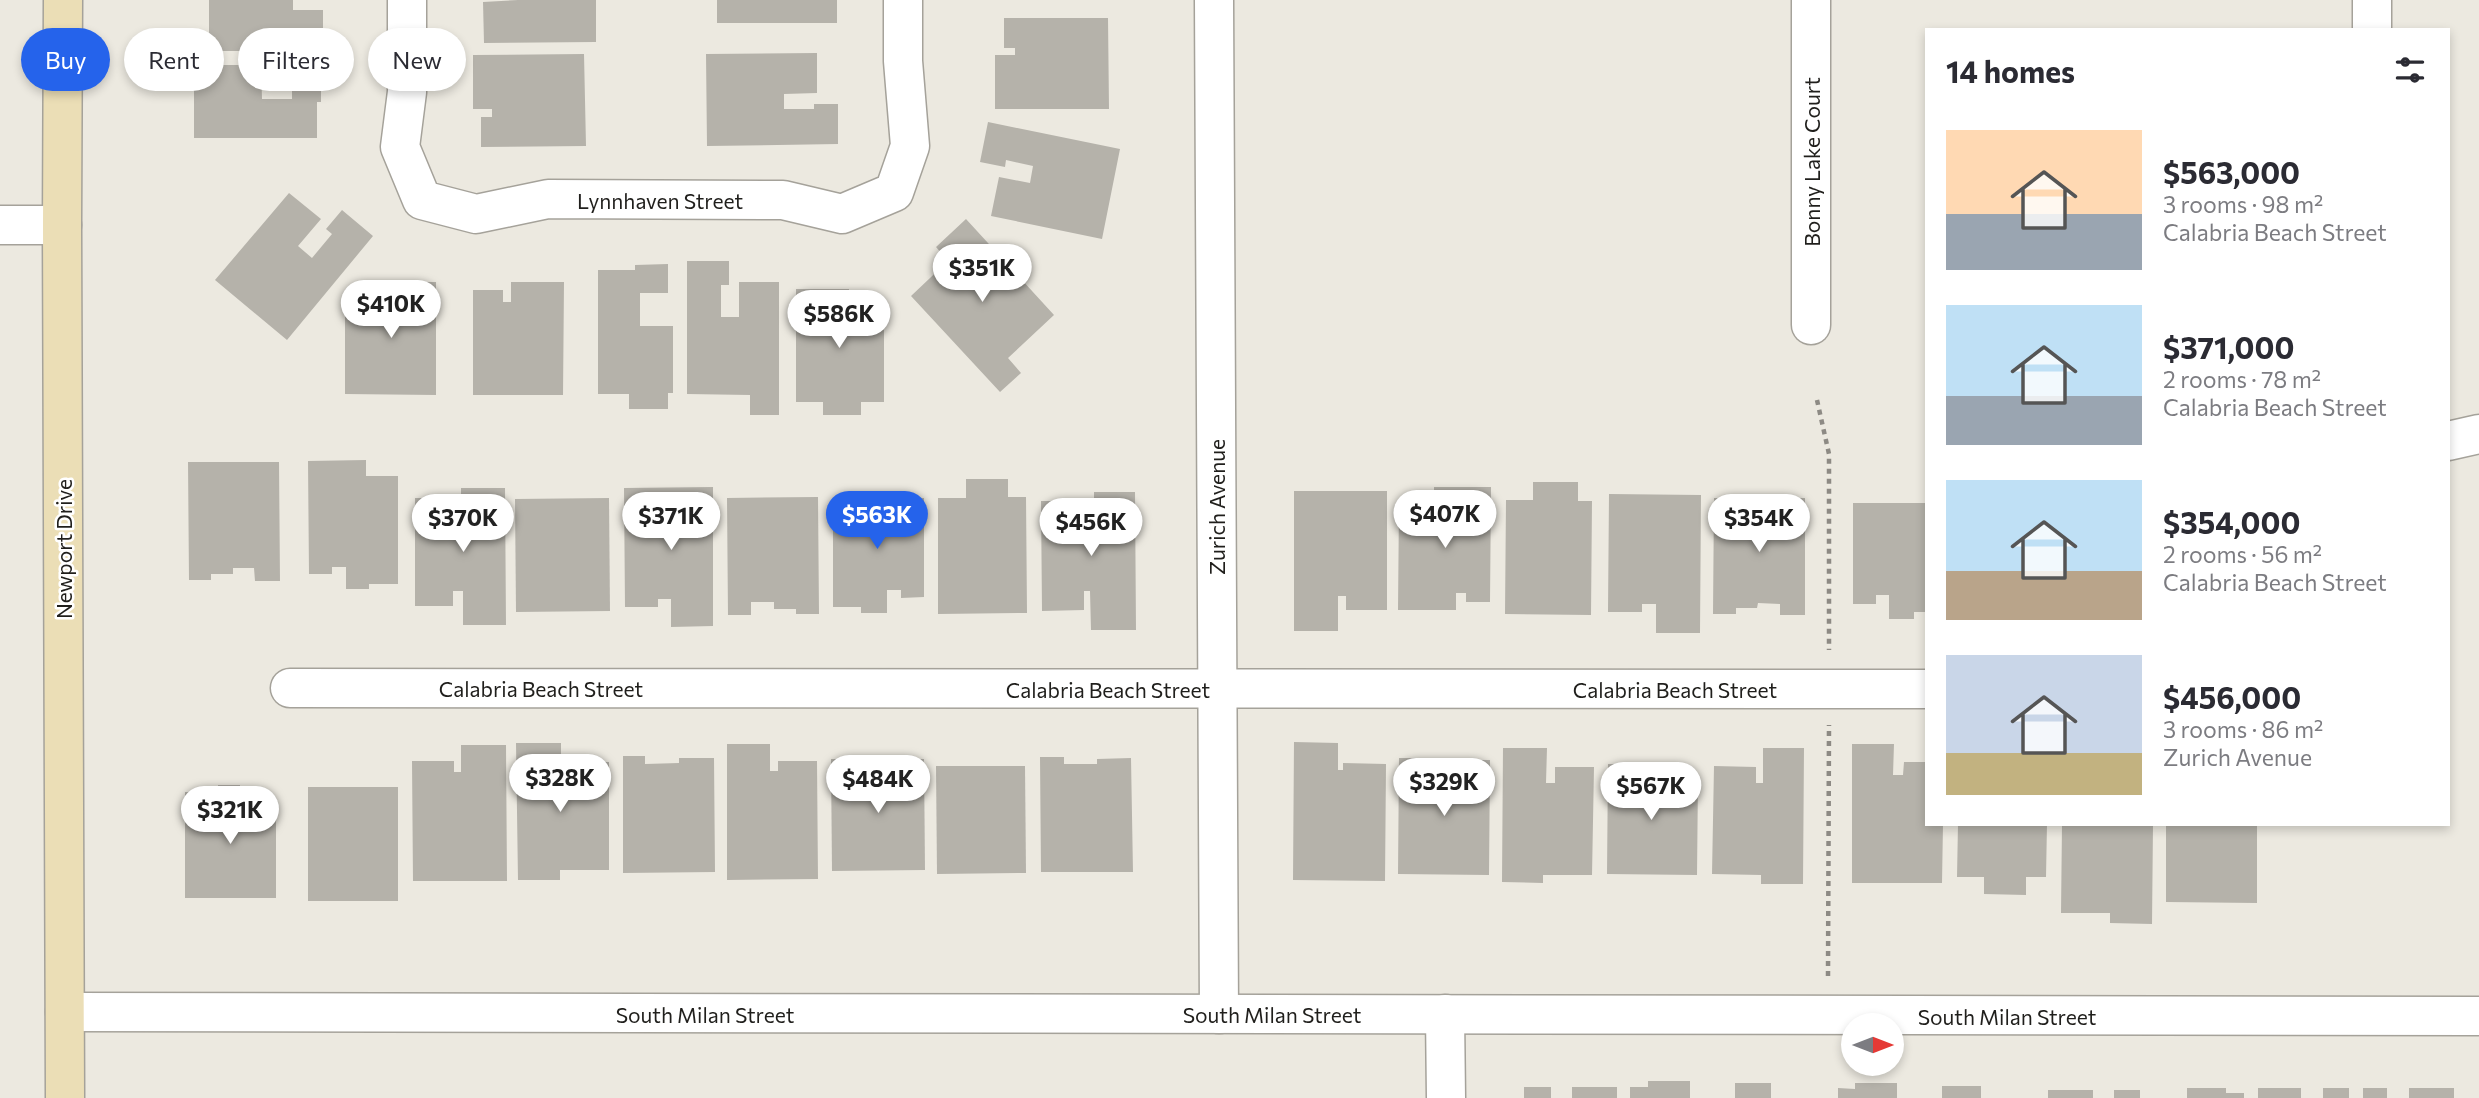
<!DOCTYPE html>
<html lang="en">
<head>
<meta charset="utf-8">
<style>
  :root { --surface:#fff; --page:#f2f2f3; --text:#2b2b33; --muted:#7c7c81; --accent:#2563eb }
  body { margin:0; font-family:Commissioner,sans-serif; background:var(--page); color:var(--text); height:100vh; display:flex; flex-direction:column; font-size:26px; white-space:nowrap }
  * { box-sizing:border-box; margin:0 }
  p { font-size:23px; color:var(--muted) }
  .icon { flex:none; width:38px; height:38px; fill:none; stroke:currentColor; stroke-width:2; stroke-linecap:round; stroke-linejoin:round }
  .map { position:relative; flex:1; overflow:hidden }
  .side { position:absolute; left:1925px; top:28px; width:525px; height:798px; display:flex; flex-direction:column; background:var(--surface); border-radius:0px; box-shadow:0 4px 10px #0003 }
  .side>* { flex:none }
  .banner { position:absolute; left:21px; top:28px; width:665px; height:63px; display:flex; gap:14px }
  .needle { width:46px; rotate:90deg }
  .controls { position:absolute; left:1841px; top:1013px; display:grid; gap:14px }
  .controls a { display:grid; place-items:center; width:63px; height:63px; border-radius:50%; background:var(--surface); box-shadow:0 4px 10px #0003; font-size:35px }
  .price { position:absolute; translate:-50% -60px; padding:0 16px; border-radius:24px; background:#fff; color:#222; font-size:23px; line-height:46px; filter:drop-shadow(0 2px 4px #0008) }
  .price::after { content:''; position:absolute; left:50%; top:42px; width:21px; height:16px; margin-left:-10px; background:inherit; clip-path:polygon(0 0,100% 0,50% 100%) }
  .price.active { background:var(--accent); color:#fff }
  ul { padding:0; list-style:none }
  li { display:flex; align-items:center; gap:21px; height:175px; padding:0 21px }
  li span { display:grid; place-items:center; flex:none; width:196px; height:140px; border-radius:0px; color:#555 }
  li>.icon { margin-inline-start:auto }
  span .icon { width:84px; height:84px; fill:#fffc; stroke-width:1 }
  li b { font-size:30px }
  h2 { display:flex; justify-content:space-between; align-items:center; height:84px; padding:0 21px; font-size:30px }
  .tag { padding:0 24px; border-radius:32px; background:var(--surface); box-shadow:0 4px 10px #0003; font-size:24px; line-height:63px }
  .tag.active { background:var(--accent); color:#fff }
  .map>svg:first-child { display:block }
  .building { fill:#b5b2aa }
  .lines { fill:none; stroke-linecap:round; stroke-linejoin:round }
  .street-casing { stroke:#a5a29a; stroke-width:41 }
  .secondary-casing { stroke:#a5a29a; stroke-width:41 }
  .path { stroke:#8d8a84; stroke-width:4.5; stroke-dasharray:5 5; stroke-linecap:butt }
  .street { stroke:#fff; stroke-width:38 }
  .secondary { stroke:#ebdeb6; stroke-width:38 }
  .labels { text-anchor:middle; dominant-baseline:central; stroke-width:5; stroke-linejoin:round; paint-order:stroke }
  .street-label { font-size:21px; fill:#201f1c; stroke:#fff }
</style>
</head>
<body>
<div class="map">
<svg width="2479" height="1098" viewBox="0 0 2479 1098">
  <rect width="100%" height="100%" fill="#ece9e0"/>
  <!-- building -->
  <g class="building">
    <polygon points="209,0 293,0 293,10 323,10 323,51 209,51"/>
    <polygon points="518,0 596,0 596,42 484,43 483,2"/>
    <rect x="717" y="0" width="120" height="23"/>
    <polygon points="1004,18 1108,18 1109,109 995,109 995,55 1015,55 1015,48 1004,48"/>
    <polygon points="817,53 817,93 784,94 784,109 814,109 814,104 838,104 838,144 707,146 706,54"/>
    <polygon points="584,54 586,146 481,147 481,117 492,117 492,109 473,109 473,55"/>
    <polygon points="194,65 261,65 262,99 292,99 292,70 321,70 321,102 317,102 317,138 194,138"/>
    <polygon points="988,122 1120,149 1102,239 991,216 999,177 1030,183 1033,166 1006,160 1005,167 980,162"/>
    <polygon points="289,193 321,219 298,246 312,258 332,234 326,229 342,210 373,236 287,340 215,280"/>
    <polygon points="966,219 1054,315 1008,358 1021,373 1000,392 911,296 948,261 936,247"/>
    <polygon points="687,261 729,261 729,285 721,285 721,317 739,317 739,282 779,282 779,415 750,415 750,395 687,394"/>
    <polygon points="668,264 668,293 640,293 640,326 673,326 673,393 668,393 668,409 629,409 629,394 598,394 598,270 635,270 635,265"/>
    <polygon points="384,282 436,282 436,395 345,394 345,289 375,289 375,302 384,302"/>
    <polygon points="511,282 564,282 563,395 473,395 473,290 503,290 503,302 511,302"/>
    <polygon points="796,289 849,289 849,307 856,307 856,297 884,297 884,402 861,402 861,415 823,415 823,402 796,402"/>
    <polygon points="366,460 366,476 398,476 398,584 369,584 369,589 346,589 346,567 332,567 332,574 309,574 308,461"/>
    <polygon points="188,462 279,462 280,581 255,581 254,568 233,568 233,574 211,574 211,580 189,580"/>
    <polygon points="966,479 1008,479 1008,497 1026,497 1027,613 938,614 938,498 966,498"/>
    <polygon points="1533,482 1578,482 1578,501 1592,501 1591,615 1505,614 1506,500 1533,500"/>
    <polygon points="713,487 713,626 671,627 671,599 658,599 658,607 625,607 624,488"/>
    <polygon points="1434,487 1491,487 1490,602 1466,602 1466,593 1456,593 1456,610 1398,610 1399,504 1434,504"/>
    <polygon points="461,488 505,488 506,625 463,625 463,591 453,591 453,606 415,606 415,498 461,498"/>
    <polygon points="1294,491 1387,491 1387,610 1346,610 1346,596 1338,596 1338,631 1294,631"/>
    <polygon points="1094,492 1135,492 1136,630 1091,630 1090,591 1084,591 1084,610 1042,611 1041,501 1094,501"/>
    <polygon points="1609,494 1701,495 1700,633 1656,633 1656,604 1642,604 1642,612 1608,612"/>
    <polygon points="818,497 819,614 796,614 796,609 774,609 774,602 751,602 751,615 728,615 727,498"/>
    <polygon points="609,498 610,611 516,612 515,499"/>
    <polygon points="924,498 924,597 901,598 901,590 887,590 887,613 861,613 861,607 833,607 833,499"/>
    <polygon points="1714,498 1805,498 1805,615 1780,615 1780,604 1758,603 1757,608 1736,608 1736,614 1713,614"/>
    <polygon points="1853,503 1927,503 1927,612 1914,612 1914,619 1889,619 1889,595 1876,595 1876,604 1853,604"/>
    <polygon points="1294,742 1338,743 1338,770 1343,770 1343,763 1386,764 1385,881 1293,880"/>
    <polygon points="516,743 561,743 561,781 570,781 570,762 609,762 609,870 560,870 560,880 518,880"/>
    <polygon points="727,744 770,744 770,771 778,771 778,761 817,761 818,879 727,880"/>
    <polygon points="1852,744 1894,744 1893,775 1903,775 1904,762 1927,762 1927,824 1943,824 1942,883 1852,883"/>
    <polygon points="461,745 506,745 507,881 413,881 412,761 454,761 454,772 461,772"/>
    <polygon points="1503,748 1547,748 1546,783 1555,783 1555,767 1594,767 1592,875 1543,875 1543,883 1502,882"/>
    <polygon points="1763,748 1804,748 1803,884 1761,884 1761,875 1712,874 1714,766 1756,767 1756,783 1763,783"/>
    <polygon points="623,756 645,756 645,764 679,763 679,758 714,758 715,872 623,873"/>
    <polygon points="1040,757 1064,757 1064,764 1097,764 1097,759 1131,758 1133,872 1041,872"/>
    <polygon points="1399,758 1422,758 1422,764 1450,764 1450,771 1456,771 1457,760 1490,760 1489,875 1398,874"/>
    <polygon points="831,759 924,759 925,870 832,871"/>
    <polygon points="1608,764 1660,765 1660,778 1698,778 1697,875 1607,874"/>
    <polygon points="936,766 1025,766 1026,873 937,874"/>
    <polygon points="218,785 240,785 240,808 248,808 248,800 276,800 276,898 185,898 185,792 218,792"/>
    <rect x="308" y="787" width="90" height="114"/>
    <polygon points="1958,824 2047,824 2046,877 2026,877 2026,895 1984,894 1984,877 1957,877"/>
    <polygon points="2062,824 2153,824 2152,924 2110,923 2110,913 2061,913"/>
    <polygon points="2166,824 2257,824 2257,903 2166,902"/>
    <polygon points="1648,1081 1690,1081 1690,1098 1630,1098 1630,1087 1648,1087"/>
    <rect x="1735" y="1083" width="36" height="15"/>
    <polygon points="1855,1083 1897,1083 1897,1098 1838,1098 1838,1088 1855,1089"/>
    <rect x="1942" y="1086" width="39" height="12"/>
    <rect x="1524" y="1087" width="27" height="11"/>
    <rect x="1572" y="1087" width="45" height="11"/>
    <polygon points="2187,1088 2226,1088 2226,1093 2244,1093 2244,1098 2187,1098"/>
    <rect x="2258" y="1088" width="43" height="10"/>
    <rect x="2323" y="1088" width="26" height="10"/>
    <rect x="2363" y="1088" width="24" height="10"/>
    <rect x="2409" y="1088" width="45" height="10"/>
    <rect x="2048" y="1090" width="45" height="8"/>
    <rect x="2114" y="1090" width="26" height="8"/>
  </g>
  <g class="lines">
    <!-- street casing -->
    <g class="street-casing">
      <g id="street">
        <polyline points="407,0 407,92 400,147 422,200 476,214 548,199 783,200 842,214 894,192 910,146 903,61 903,0"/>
        <polyline points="1214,0 1219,1014"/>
        <polyline points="1811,0 1811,325"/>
        <polyline points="2372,0 2372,30"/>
        <polyline points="0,225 62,225"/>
        <polyline points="2448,441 2479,434"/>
        <polyline points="290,688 1927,689"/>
        <polyline points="65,1012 2479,1016"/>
        <polyline points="1445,1014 1446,1098"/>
      </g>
    </g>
    <!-- secondary casing -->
    <g class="secondary-casing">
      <polyline id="secondary" points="63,0 62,225 65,1098"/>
    </g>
    <!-- path -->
    <g class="path">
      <polyline points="1817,400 1829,454 1829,650"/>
      <polyline points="1828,976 1829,725"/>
    </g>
    <!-- street -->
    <use href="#street" class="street"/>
    <!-- secondary -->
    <use href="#secondary" class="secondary"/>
  </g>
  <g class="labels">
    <!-- street labels -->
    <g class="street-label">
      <text transform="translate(1811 162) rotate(-90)">Bonny Lake Court</text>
      <text x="660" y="200">Lynnhaven Street</text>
      <text transform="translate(1216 507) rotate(-90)">Zurich Avenue</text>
      <text transform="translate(63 549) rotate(-90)">Newport Drive</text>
      <text x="541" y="688">Calabria Beach Street</text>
      <text x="1108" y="689">Calabria Beach Street</text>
      <text x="1675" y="689">Calabria Beach Street</text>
      <text x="705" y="1014">South Milan Street</text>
      <text x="1272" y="1014">South Milan Street</text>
      <text x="2007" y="1016">South Milan Street</text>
    </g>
  </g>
</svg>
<div class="controls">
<a><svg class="needle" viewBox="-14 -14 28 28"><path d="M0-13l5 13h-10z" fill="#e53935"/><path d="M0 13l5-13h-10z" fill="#7c7c81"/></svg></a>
</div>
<b class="price" style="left:982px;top:304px">$351K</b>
<b class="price" style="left:391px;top:340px">$410K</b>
<b class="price" style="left:839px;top:350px">$586K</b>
<b class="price" style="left:1445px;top:550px">$407K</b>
<b class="price active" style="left:877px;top:551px">$563K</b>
<b class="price" style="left:671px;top:552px">$371K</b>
<b class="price" style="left:463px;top:554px">$370K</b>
<b class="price" style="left:1759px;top:554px">$354K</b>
<b class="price" style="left:1091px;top:558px">$456K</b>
<b class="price" style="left:560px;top:814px">$328K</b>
<b class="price" style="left:878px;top:815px">$484K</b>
<b class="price" style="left:1444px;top:818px">$329K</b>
<b class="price" style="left:1651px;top:822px">$567K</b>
<b class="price" style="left:230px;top:846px">$321K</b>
<div class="banner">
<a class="tag active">Buy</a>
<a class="tag">Rent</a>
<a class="tag">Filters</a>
<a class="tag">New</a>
</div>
<section class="side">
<h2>14 homes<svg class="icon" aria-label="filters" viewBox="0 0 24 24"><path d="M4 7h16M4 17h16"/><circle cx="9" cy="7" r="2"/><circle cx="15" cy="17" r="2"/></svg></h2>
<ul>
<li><span style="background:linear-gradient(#ffd9b3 60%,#9aa5b1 0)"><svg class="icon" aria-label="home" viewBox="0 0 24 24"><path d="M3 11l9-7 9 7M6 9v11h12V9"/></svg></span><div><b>$563,000</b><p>3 rooms · 98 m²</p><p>Calabria Beach Street</p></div></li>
<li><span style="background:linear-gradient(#bfe0f5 65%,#9aa5b1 0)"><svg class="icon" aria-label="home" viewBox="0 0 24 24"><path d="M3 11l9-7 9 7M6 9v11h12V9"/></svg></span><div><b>$371,000</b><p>2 rooms · 78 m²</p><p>Calabria Beach Street</p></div></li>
<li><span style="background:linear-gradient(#bfe0f5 65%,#b9a48a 0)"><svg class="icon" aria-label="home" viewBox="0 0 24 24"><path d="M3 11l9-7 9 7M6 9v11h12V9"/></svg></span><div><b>$354,000</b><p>2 rooms · 56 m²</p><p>Calabria Beach Street</p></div></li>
<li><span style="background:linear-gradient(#c9d6e8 70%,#c2b280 0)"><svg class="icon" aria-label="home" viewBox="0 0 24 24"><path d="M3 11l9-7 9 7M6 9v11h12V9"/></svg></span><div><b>$456,000</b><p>3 rooms · 86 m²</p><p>Zurich Avenue</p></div></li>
</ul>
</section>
</div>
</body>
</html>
